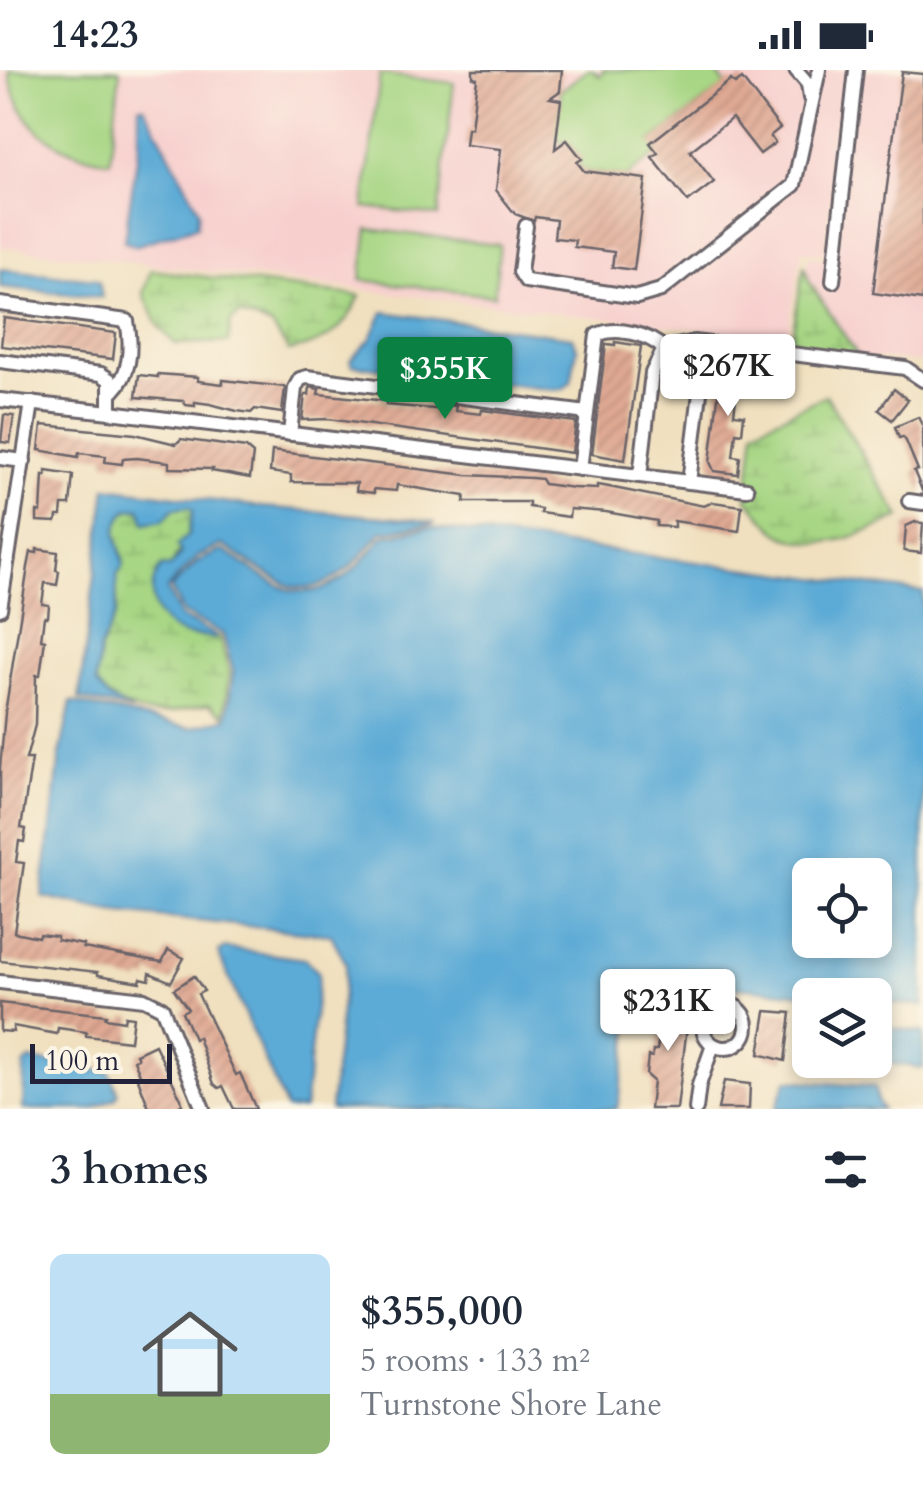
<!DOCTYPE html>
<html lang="en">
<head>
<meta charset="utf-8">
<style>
  :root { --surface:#fff; --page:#f2f2f3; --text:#1f2937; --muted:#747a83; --line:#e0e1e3; --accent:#0b8043 }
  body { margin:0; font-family:Cardo,serif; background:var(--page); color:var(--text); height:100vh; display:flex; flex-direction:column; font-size:38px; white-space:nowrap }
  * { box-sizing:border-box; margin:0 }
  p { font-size:32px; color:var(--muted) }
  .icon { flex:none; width:55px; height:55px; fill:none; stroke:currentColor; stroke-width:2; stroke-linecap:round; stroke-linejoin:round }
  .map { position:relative; height:1039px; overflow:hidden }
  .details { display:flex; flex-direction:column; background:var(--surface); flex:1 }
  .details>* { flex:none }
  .fabs { position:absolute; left:792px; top:788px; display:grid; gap:20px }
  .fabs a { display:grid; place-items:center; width:100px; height:100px; border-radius:15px; background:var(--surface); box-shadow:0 5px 15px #0003; font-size:50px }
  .scale { position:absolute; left:30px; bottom:25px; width:142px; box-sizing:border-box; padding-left:10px; border:5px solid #22223b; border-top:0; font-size:28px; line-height:35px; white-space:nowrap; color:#22223b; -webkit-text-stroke:8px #fcf5e5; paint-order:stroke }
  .price { position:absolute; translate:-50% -85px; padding:0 22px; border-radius:10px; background:#fff; color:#222; font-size:32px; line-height:65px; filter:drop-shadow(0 2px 5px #0008) }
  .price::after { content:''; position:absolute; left:50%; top:60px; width:30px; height:22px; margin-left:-15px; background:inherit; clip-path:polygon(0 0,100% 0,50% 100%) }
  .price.active { background:var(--accent); color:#fff }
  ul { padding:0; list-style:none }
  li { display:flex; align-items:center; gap:30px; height:250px; padding:0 50px }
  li+li { border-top:2px solid var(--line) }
  li span { display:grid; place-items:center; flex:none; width:280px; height:200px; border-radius:15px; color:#555 }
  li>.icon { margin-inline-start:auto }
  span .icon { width:120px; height:120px; fill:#fffc; stroke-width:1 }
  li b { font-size:42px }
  h2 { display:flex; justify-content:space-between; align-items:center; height:120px; padding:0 50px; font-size:42px }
  .status { display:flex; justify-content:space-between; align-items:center; height:70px; padding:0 50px; background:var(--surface); direction:ltr }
  .status svg { height:28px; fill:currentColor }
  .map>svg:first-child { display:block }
  .built { fill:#f7d0ce }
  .wetland { fill:url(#wetland-marsh); stroke:#647c60; stroke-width:2.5 }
  .green { fill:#a7d684; stroke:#647c60; stroke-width:2.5 }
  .water { fill:#5caad6; stroke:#3f6688; stroke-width:2.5; fill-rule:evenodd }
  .building { fill:url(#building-hatch) }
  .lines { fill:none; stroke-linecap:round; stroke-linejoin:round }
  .minor-casing { stroke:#6a6469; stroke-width:18 }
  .minor { stroke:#fff; stroke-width:12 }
</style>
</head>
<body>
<div class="status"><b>14:23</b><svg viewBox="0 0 49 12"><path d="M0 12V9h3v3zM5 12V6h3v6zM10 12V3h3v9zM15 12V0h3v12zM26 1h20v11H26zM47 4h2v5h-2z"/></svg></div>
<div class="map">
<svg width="923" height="1039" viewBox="0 0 923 1039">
  <defs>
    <pattern id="wetland-marsh" width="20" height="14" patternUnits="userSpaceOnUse" patternTransform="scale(2.5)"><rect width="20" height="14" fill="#a7d684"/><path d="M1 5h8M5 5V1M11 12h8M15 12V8" fill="none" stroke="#8fb773"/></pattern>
    <pattern id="building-hatch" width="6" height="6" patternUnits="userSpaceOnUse" patternTransform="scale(2.5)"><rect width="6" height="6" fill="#dfa993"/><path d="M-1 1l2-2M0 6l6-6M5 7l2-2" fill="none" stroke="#bf9180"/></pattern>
  </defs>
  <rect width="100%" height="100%" fill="#fcf5e5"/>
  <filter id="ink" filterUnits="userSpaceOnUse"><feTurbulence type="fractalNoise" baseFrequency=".01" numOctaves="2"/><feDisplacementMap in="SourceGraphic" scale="20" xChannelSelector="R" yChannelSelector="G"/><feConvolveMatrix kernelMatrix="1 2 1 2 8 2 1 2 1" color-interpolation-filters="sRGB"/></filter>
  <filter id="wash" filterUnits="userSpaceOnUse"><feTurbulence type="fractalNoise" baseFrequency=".0048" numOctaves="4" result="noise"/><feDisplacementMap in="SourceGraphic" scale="40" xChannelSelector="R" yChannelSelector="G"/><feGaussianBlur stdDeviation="2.25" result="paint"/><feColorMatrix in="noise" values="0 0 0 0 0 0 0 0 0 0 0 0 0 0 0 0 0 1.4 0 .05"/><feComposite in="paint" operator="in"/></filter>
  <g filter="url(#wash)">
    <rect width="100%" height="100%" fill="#f0e0bf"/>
    <!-- built -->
    <g class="built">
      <polygon points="0,0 848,0 825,184 802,181 787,270 0,177"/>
      <polygon points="853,0 923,0 923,293 858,286 809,213 806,200 808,186 826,189 829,185"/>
    </g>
    <!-- wetland -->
    <g class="wetland">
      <polygon points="804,195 810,213 858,286 791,273"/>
      <path d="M151,200L360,226C344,261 326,273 289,281L272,256L240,244L231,251L228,272L175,274L158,255L143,223Z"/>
      <path d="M826,325L900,447C865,463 827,482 787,467C773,462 758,440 747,429L755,359Z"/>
      <path d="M135,437L163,450L174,439L190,437L193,440L188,465L171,496L158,544L169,556L183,564L220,567L229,602L224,645L209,634C173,641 157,652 121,634C110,628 103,624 96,613L100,579L116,544L117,505L123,487C112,469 114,445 135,437Z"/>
    </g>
    <!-- green -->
    <g class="green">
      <path d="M9,0H120L110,91C56,83 17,57 9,0Z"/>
      <polygon points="587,0 594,0 599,6 603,3 602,0 714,0 726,15 651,72 658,83 626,107 584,101 577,92 581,89 567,71 562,74 554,64 561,30 560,21"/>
      <polygon points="380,4 454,13 438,146 364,137"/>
      <polygon points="368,159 500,175 494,226 361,210"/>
    </g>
    <!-- water -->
    <g class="water">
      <polygon points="139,36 144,36 199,140 197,156 135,176 124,171 139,75"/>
      <polygon points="0,199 95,209 99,211 102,227 0,217"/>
      <polygon points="383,242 572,267 577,278 571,312 563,319 554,320 352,295 350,290 370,270"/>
      <path d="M106,417L262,437L420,450L436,453L381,462C360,489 330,526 291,516C275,511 239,485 222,475L197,487L167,519L181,547L217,566L214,569C203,564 193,568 182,564C154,553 143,520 161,497L171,496L181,483L177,475L188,465L193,440L189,437L174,439L163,450L145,453L140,438L127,440C107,464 121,472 124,496L117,505L116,544L100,579L96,613L110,629L133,641L79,629Z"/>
      <path d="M430,457L923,522V936L875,932V925H812L661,909L645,913L634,932L617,1039H330L346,894L331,865L111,842L42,827L60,685L71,632L190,658L227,648L233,601L223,564L183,543L171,518L198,491L222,480C240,490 273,516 291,520C332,529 361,495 383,466ZM810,805H875V870H810Z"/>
      <polygon points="225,878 305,889 319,903 304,1039 286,1039 221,890 219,882"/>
      <polygon points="875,956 923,962 923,998 861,990 875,990"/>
      <polygon points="30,990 109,1002 118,1023 116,1028 92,1039 23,1039 24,995"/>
      <polygon points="787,1010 875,1017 877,1030 882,1039 775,1039"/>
    </g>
    <g id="blocks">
      <!-- building -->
      <g class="building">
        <polygon points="473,0 562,0 560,21 550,28 561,30 555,79 567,70 582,89 577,92 584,101 646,109 634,200 612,197 614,182 574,177 575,170 554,168 556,150 535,147 534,151 515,144 496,120 501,79 465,75 467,58 471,58 477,8 473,7"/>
        <polygon points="902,2 923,4 923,230 873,223"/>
        <polygon points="742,9 780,58 770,66 775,73 760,84 732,48 690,81 714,112 688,132 652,87 658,83 650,73 731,10 735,14"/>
        <polygon points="4,248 116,263 113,289 1,276"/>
        <polygon points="615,272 641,276 625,390 592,384 606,274 615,275"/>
        <polygon points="727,294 752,297 749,315 738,313 734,344 744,345 742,363 736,362 733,386 740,387 738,404 714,401 710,392 721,302"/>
        <polygon points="158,304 198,307 198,311 223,314 223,310 285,317 282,343 255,339 251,343 237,341 210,334 195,332 195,336 186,335 183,331 136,327 139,305 158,307"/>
        <polygon points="310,317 319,319 318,324 386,331 386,335 446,340 446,335 456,336 455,341 481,344 482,340 576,352 572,383 328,349 302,350 305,325 309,325"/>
        <polygon points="894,319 908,330 892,350 879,340"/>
        <polygon points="4,345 14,346 10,373 1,372"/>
        <polygon points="918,347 923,357 923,423 914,401 918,400 906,371 903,367 899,368 895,357"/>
        <polygon points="42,355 135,364 176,374 181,369 246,378 253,384 250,408 212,401 213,399 169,398 169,392 137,388 123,389 122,394 105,392 106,386 79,383 78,387 39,380"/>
        <polygon points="272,381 467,405 532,408 541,409 544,414 574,418 597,419 597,415 604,416 704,436 713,432 742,436 739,461 674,451 674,457 656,456 657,451 606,442 570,439 569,447 540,443 541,439 529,437 529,432 464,432 465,426 397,415 396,421 374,419 374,423 356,421 357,413 291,412 291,405 270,402"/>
        <polygon points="46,401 73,405 70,435 62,435 61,446 57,446 56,452 37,451 37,442 41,442 43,405 46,406"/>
        <polygon points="915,452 923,453 921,483 904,481 906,456"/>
        <polygon points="37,479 58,482 56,500 59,501 57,515 45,513 42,534 49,535 48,547 44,547 41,569 45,570 40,605 36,605 35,655 26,689 32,689 21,758 26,759 24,772 19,771 16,792 24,793 14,862 38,867 39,864 57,866 57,870 84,875 83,878 162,892 168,880 184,888 171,912 150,903 149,910 141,908 140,912 98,905 98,902 0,891 0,698 5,643 28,497 31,482 37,483"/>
        <polygon points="194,906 204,921 198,924 211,952 236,1005 240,1003 256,1039 234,1039 223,1016 219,1018 214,1014 198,967 194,969 182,942 188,939 174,919"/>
        <polygon points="658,929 690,932 677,1039 650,1039 653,1011 646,1005 648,986 652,987 653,980 657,980 660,959 655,959"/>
        <polygon points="0,933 106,945 105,948 124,951 125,946 133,947 130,971 86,966 86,962 58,958 57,964 13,956 13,962 0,961"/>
        <polygon points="766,941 791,943 785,991 759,984"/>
        <polygon points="155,975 181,1029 182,1035 173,1039 149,1038 138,1009 141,1007 134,990 138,988 136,984"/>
        <polygon points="724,1011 750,1014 749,1039 718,1039"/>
      </g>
    </g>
  </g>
  <g filter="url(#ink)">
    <use href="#blocks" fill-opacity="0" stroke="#6a6469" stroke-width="2.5"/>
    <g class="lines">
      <!-- minor casing -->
      <g class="minor-casing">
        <g id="minor">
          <polyline points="796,0 808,14 810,28"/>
          <polyline points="526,156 520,202 526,211 637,227 661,220 794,115 819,0"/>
          <polyline points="833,211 856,0"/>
          <path d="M0,234L127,251C132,276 132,302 113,321"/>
          <polyline points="0,291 101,304 110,310 110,342 0,330"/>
          <polyline points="110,342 747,419"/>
          <polyline points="290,364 295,318 300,309 307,307 587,343"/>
          <polyline points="0,388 24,391"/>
          <path d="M580,399L597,265C617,256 649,264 664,279"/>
          <polyline points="640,406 652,303 664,279 694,272 905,298 923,310"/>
          <polyline points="689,412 706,274"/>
          <polyline points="909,431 923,433"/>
          <polyline points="0,539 32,333"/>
          <polyline points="0,912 144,929 162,938 203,1039"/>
          <circle cx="725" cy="956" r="22"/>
          <polyline points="696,1039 699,1015 713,975"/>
        </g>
      </g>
      <!-- minor -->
      <use href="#minor" class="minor"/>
    </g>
  </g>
</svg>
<div class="fabs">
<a><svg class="icon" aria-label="locate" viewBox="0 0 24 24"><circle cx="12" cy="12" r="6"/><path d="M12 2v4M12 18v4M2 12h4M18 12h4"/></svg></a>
<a><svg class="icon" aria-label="layers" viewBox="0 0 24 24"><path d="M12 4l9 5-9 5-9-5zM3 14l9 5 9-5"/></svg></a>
</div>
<div class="scale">100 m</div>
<b class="price" style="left:728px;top:349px">$267K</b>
<b class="price active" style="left:445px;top:352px">$355K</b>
<b class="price" style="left:668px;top:984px">$231K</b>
</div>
<section class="details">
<h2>3 homes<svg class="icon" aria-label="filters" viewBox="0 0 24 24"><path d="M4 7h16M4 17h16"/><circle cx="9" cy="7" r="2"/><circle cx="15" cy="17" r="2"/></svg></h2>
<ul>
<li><span style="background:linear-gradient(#bfe0f5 70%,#8fb573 0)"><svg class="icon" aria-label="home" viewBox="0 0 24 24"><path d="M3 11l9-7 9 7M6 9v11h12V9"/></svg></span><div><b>$355,000</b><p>5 rooms · 133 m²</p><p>Turnstone Shore Lane</p></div></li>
</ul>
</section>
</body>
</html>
